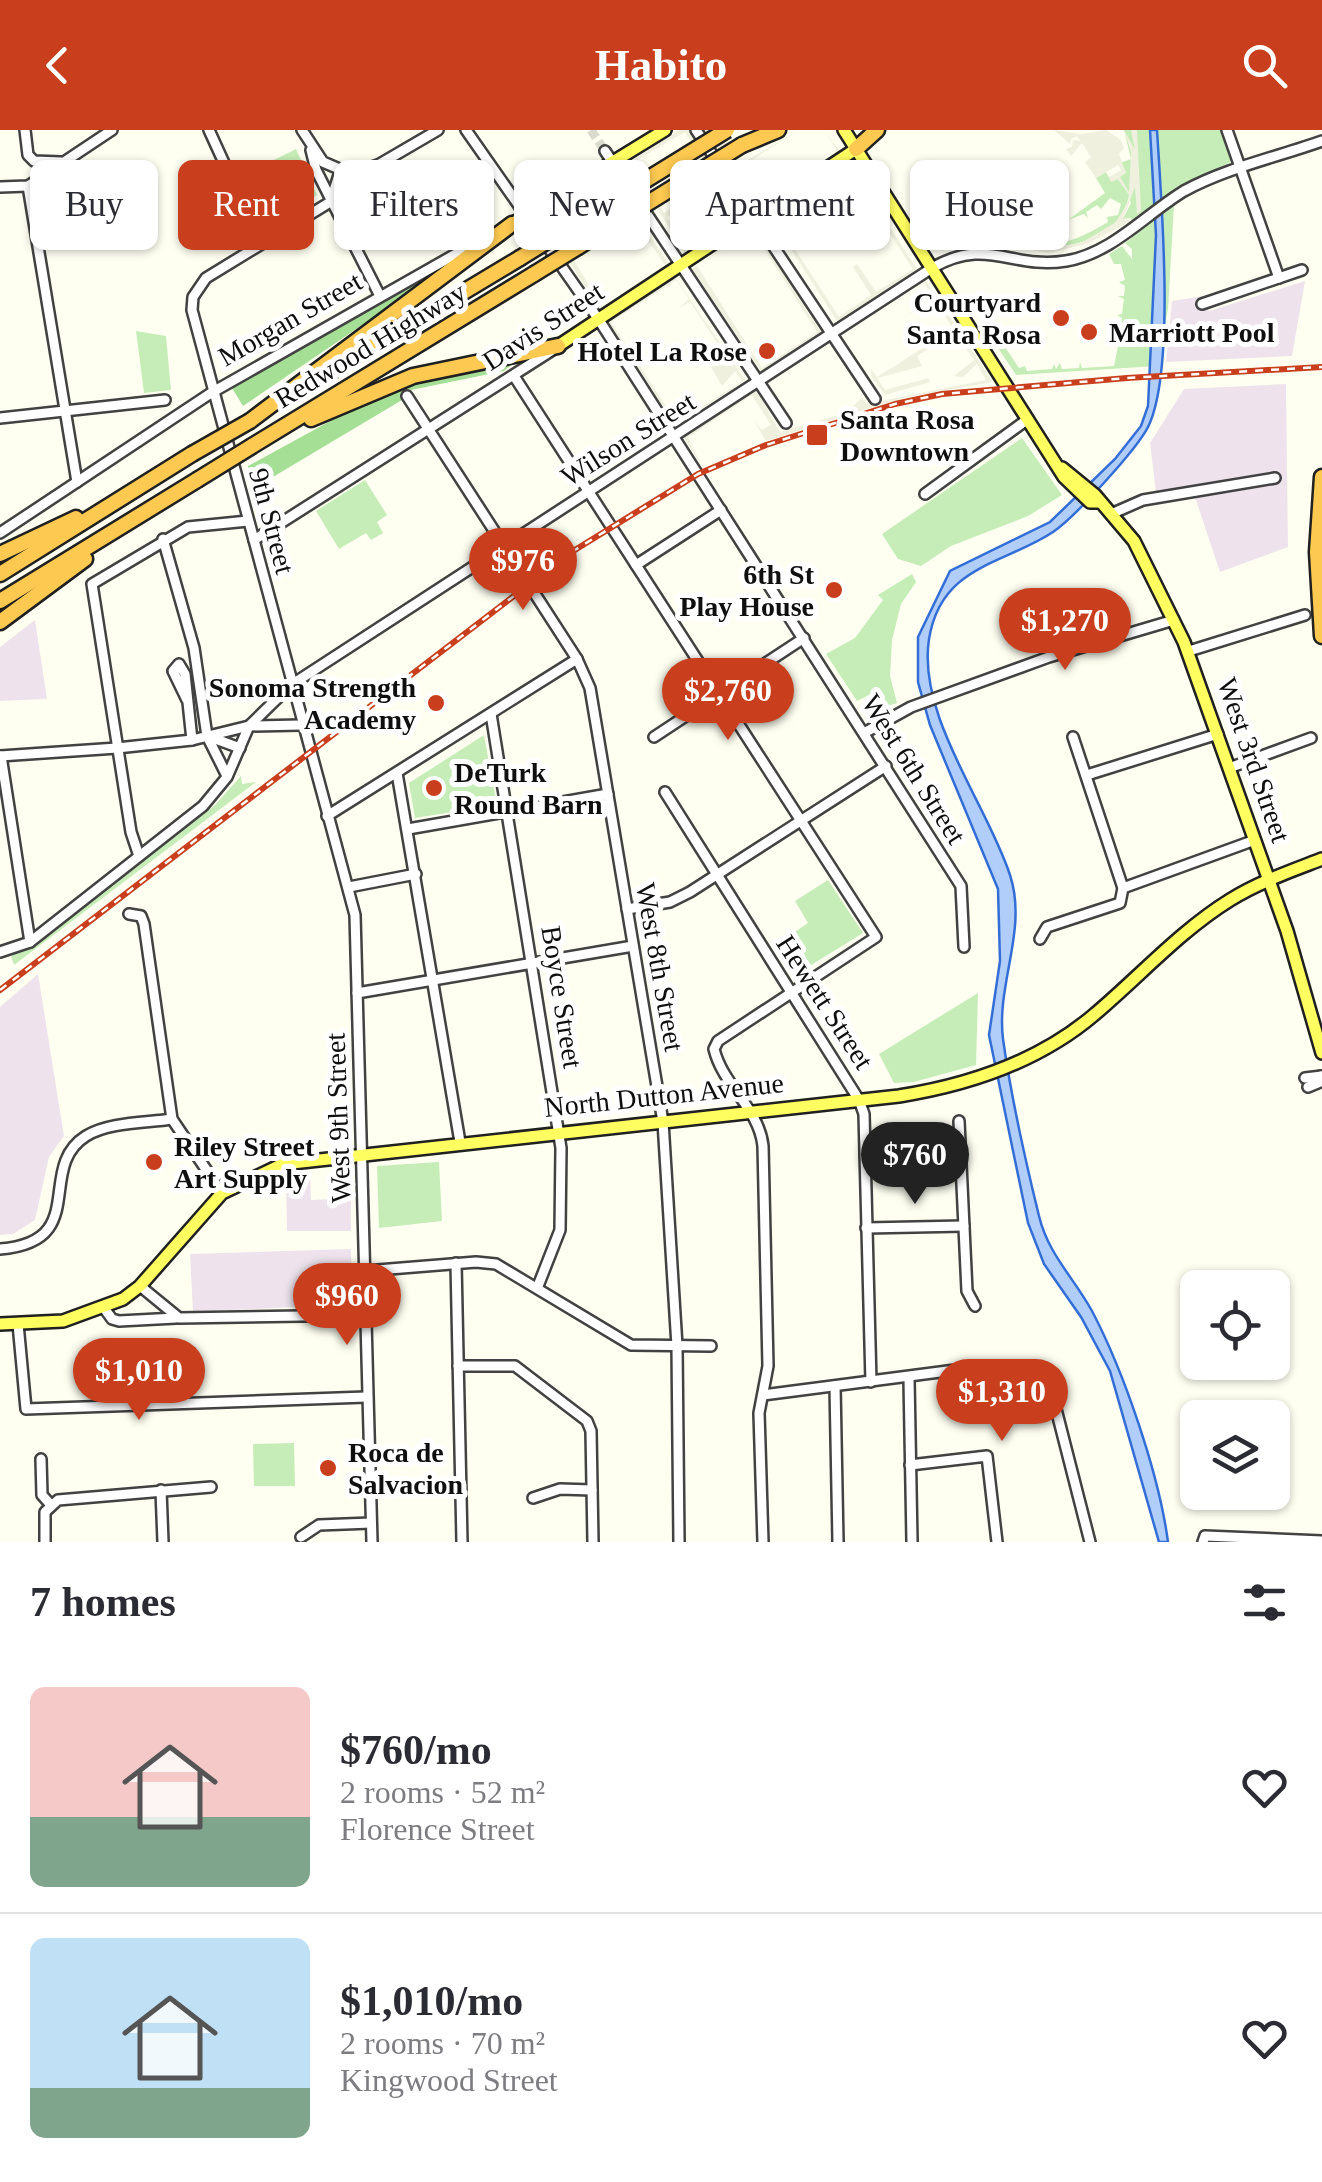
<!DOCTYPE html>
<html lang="en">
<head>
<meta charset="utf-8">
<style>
  :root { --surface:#fff; --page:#f2f2f3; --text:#2b2b33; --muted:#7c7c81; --line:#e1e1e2; --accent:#c93e1d }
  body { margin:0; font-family:"Times New Roman",serif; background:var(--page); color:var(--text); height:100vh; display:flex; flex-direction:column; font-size:38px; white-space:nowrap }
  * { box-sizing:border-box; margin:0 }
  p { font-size:32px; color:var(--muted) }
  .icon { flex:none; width:55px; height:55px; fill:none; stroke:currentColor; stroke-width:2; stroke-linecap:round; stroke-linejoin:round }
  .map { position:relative; height:1412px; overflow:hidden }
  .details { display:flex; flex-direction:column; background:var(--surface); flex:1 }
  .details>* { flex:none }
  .top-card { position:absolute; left:30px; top:30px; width:1262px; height:90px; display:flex; gap:20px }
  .fabs { position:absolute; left:1180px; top:1140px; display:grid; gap:20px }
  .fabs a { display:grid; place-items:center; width:110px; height:110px; border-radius:15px; background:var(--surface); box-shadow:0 2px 8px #0004; font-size:50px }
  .price { position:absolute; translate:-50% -85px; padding:0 22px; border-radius:35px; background:var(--accent); color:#fff; font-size:32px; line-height:65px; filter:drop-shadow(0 2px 5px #0008) }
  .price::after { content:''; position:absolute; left:50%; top:60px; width:30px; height:22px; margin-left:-15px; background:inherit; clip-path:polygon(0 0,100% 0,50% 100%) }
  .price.current { background:#222; color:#fff }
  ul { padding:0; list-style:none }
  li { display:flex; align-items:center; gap:30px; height:250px; padding:0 30px }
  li+li { border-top:2px solid var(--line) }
  li span { display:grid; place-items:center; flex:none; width:280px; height:200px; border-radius:15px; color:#555 }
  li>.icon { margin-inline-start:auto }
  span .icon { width:120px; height:120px; fill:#fffc; stroke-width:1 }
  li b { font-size:42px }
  h2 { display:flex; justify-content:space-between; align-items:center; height:120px; padding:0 30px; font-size:42px }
  .chip { padding:0 35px; border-radius:15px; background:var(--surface); box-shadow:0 2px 8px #0004; font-size:35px; line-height:90px }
  .chip.current { background:var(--accent); color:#fff }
  header { display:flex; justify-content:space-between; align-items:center; height:130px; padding:0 30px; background:var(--accent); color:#fff; font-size:45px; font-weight:700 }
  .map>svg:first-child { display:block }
  .industrial { fill:#eee3ec }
  .green { fill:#c6edb7 }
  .forest { fill:#a5de95 }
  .plaza { fill:#f0f0de; fill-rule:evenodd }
  .water { fill:#b1cefa; stroke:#336ed6; stroke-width:2.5 }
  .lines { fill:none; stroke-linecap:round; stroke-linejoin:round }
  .minor-tunnel { stroke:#dadbcf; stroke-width:9; stroke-dasharray:9 4.5; stroke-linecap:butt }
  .minor-casing { stroke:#424242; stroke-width:14 }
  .major-casing { stroke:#202020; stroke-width:16 }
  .highway-casing { stroke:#202020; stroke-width:19 }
  .minor { stroke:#fff; stroke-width:9 }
  .major { stroke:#fffe61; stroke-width:11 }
  .highway { stroke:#fdc950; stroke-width:14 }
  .rail-casing { stroke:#c93e1d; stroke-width:6 }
  .rail { stroke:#fff; stroke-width:2.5; stroke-dasharray:8; stroke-linecap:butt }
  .highway-bridge-casing { stroke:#202020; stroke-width:19; stroke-linecap:butt }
  .highway-bridge { stroke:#fdc950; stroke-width:14 }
  .poi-dot { fill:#c93e1d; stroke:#fff; stroke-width:4 }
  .labels { text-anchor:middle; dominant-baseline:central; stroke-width:10; stroke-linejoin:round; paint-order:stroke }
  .poi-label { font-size:28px; font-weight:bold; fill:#0f0f0f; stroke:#fff; text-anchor:start }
  .street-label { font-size:28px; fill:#0f0f0f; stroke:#fff }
</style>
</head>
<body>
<header><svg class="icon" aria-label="back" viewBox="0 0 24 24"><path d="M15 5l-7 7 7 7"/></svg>Habito<svg class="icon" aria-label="search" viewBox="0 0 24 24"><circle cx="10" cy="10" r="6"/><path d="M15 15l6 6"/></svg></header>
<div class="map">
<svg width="1322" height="1412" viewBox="0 0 1322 1412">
  <rect width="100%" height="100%" fill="#fefff1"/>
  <!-- industrial -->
  <g class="industrial">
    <polygon points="1305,151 1292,226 1166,232 1172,171 1204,166 1209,181"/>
    <polygon points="1286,254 1288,417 1220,442 1192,358 1156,363 1150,313 1184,259"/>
    <polygon points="35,490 47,569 0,571 0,517"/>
    <polygon points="38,844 64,1006 49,1027 35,1090 13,1104 0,1105 0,877"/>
    <polygon points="310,1044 311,1070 351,1068 351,1101 287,1101 286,1050"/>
    <polygon points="351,1119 352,1174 193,1182 190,1124"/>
  </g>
  <!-- green -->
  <g class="green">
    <path d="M1124,0H1220L1231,32L1175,58L1168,179L1157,236L1016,245L996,215L1007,208L1003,214L1019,238L1025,236L1027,241L1052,239L1054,234L1056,239L1060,233L1062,239L1079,238L1080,232L1082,238L1114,236L1119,211L1114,208L1120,207L1122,188L1117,185L1122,184L1124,169L1118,166H1124L1125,156L1119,152L1125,150L1121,134H1114L1109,124L1122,116L1132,129V119L1125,113L1132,108L1131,88L1123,89L1131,73L1129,67C1112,123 1047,122 1001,108L1006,100L1012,102L1011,108C1050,120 1074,113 1108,92L1107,87L1118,85L1121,74L1110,68L1101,79L1097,75L1086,82L1088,88L1084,84L1068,90L1105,63L1096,48L1106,42L1111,51L1117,48L1129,64L1119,47L1126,42L1120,33L1131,29Z"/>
    <polygon points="296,19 317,65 300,73 291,55 280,59 268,33"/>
    <polygon points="136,201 166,206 171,260 144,263"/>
    <polygon points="1022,308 1062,365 1028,386 951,416 921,436 898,429 882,404"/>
    <polygon points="365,350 387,385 377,392 383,403 371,410 366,403 339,419 316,381"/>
    <polygon points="912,444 916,452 901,474 892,510 890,546 897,573 887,576 877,561 857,571 826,524 855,508 883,470 878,465"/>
    <polygon points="484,605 497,675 415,688 409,653"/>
    <polygon points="241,646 242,654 256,652 14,835 11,826 214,676"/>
    <polygon points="828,750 863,803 795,845 776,815 808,793 795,771"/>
    <polygon points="978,863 976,935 914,952 894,953 879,924"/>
    <polygon points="439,1032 442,1091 379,1098 377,1036"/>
    <polygon points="294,1313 295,1356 254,1356 253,1314"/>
  </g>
  <!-- forest -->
  <g class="forest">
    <polygon points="458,126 462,127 243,276 232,258"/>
    <polygon points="515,232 504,241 411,260 402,270 251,360 248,336 345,283 414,252"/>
  </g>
  <!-- plaza -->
  <g class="plaza">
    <path d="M679,0H691L726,57L733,58L742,80L749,83L686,125L629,33ZM685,2L716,49L664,83L632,33ZM718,54L737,85L720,98L710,81L694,92L704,107L685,117L667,87Z"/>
    <polygon points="701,0 719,0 741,34 799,0 741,37 753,57 763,57 769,66 835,25 836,18 823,0 841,22 759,79 738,39 727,38"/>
    <polygon points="1054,0 1081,4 1106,0 1121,10 1124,18 1119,24 1126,43 1120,47 1129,62 1131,22 1124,0 1135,20 1131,0 1137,0 1141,81 1137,84 1135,57 1123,89 1131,91 1087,114 1048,123 1005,115 1003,108 1041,119 1081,113 1116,92 1128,72 1129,65 1118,49 1111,52 1109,47 1121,40 1118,35 1096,48 1085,32 1091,27 1082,13 1071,26 1066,19 1072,17 1073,10 1080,11 1077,6 1071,9 1070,14"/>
    <path d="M850,36L917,139L839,194L770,87ZM848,39L913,139L876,162L857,134L853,137L871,165L839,187L774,87L803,68L817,89L824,84L811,63Z"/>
    <path d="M610,48L669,134L600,181L552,104L536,89L601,49ZM606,50L665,135L602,177L572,127L542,92Z"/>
    <path d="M753,98L819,199L821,195L824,200L820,207L761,241L692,139ZM752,100L817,202L762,238L697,136Z"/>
    <path d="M675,147L745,250L676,296L607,192ZM676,150L689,169L679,178L690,172L720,217L712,223L716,229L723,225L727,230L711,237L722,256L735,241L742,251L677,293L611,192Z"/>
    <polygon points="923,151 926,151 993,252 903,268 881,275 883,286 858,294 857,290 877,284 874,277 766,311 754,291 762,300 771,295 752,265 688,307 702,337 684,307 756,259 780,302 846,283 862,268 866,274 986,250 977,234 963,247 954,246 974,230 955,202 917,226 922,236 877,248 885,260 929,248 930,252 885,265 871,246 871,239 877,247 953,199 935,170 900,189 934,169 924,152 917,154"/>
  </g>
  <!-- water -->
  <path class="water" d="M1150,0H1157C1161,68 1176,240 1148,297C1137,319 1074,388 1053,402C1003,435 941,435 929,509C917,586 987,674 1010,745C1028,800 996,854 1003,909C1011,967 1025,1029 1039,1086C1048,1124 1074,1148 1092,1181C1124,1242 1159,1344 1168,1412H1159L1110,1241L1081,1187L1044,1134L1028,1093L989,905L1000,831L998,759L930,595L918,552V507L950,441L1050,392L1115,329L1141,296L1148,276L1156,105Z"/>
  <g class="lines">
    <!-- minor-tunnel -->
    <polyline class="minor-tunnel" points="591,0 605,21"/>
    <!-- minor casing -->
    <g class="minor-casing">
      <g id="minor">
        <polyline points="25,0 28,25 34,31 61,32"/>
        <polyline points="209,0 261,114"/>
        <polyline points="302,0 323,32 351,44 378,35 438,0"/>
        <polyline points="466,0 599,190 961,756 964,817"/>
        <polyline points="696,0 875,269"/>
        <polyline points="1227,0 1279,148"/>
        <polyline points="311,20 316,40 380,166"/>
        <polyline points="605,21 786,293"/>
        <polyline points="28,56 77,352"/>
        <polyline points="0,57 28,56 112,0"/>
        <polyline points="331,70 340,42"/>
        <polyline points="1202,174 1302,140"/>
        <path d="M514,246L876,807L718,911L714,919C723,956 759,978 763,1016L768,1236L759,1283L763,1412"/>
        <polyline points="407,266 577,529 590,558 663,992 677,1216 679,1412"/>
        <polyline points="0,288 165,270"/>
        <polyline points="925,364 1028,289"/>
        <polyline points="1111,384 1143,370 1275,348"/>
        <polyline points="0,403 211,263 484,108"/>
        <polyline points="163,409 194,518 207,606 227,646"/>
        <polyline points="254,410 551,221"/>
        <polyline points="636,435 721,380"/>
        <polyline points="1189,521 1305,485"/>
        <polyline points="187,570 173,541 179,534 185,544 192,610"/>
        <polyline points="491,584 561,1018 560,1100 538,1156"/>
        <polyline points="864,603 911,577 1049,527 1174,490"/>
        <polyline points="210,607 240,618"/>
        <polyline points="654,607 804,508"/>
        <polyline points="1073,607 1123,758"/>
        <polyline points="0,626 117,618 192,610 249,596 301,595"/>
        <polyline points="1,626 30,812"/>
        <polyline points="1229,638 1311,608"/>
        <polyline points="397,643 460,1012"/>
        <polyline points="1087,645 1218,604"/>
        <polyline points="665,662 859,970 864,984 871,1252"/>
        <polyline points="327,686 577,529"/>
        <polyline points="408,699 608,664"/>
        <polyline points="139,726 131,702 92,454 188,397 248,391"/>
        <polyline points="349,757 416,744"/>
        <polyline points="627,779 670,772 690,762 886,636"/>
        <polyline points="129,784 141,786 144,794 172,989 222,1063"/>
        <polyline points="1040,809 1047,797 1120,773 1123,758 1255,710"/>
        <path d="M0,822L30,812L203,676L227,647L249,596L291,555L932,138C987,106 1012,140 1066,131C1111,124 1146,84 1184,61C1226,38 1277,27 1322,11"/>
        <polyline points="357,863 633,816"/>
        <polyline points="1305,948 1322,946"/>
        <polyline points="1308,957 1320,952 1321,946"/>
        <polyline points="959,991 967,1161 975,1176"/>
        <polyline points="866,1098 964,1096"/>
        <path d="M0,1119C91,1112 35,1038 86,1006C109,992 146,993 172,989"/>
        <polyline points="456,1133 462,1412"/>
        <polyline points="365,1141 476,1132 496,1134 631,1215 711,1216"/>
        <polyline points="140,1156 179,1188 366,1185"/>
        <polyline points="104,1178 112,1189 119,1191 176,1188"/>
        <polyline points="18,1194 26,1279 366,1267"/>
        <polyline points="458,1236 515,1236 587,1291 591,1301 593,1412"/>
        <polyline points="909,1249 912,1412"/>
        <polyline points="835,1256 838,1412"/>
        <polyline points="763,1265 986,1236 1025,1242 1042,1257 1056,1279 1090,1412"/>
        <polyline points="41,1329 42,1365 50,1374"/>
        <polyline points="910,1335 987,1326 997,1412"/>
        <polyline points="161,1360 163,1412"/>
        <polyline points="533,1368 560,1359 592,1360"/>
        <polyline points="301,1407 319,1395 371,1393"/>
        <polyline points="45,1412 45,1382 58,1370 211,1357"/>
        <polyline points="372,1412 355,785 192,180 193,167 206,148 358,55 378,35"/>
        <polyline points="1203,1412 1205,1406 1322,1411"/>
      </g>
    </g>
    <!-- major casing -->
    <g class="major-casing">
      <g id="major">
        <polyline points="844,0 1064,347 1090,372 1099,372"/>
        <polyline points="512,94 665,0"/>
        <polyline points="558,216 856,19"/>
        <polyline points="1062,338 1095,365 1134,411 1184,512 1287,801 1322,923"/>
        <path d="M0,1194L63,1191L123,1169L140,1156L222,1063L283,1034L899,966C969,955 1040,931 1095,884C1140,846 1180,801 1230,770C1259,752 1291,741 1322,729"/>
      </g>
    </g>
    <!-- highway casing -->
    <g class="highway-casing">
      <g id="highway">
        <polyline points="742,15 778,0"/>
        <polyline points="856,19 877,0"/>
        <polyline points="562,102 599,79"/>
        <polyline points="578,117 609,97"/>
        <polyline points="332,241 520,128"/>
        <polyline points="311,289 413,246 558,216"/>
        <polyline points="250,291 512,94"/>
        <polyline points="252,316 534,144"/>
        <polyline points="1322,347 1317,422 1322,506"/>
        <polyline points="0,424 76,388"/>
        <polyline points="0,444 192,324"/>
        <polyline points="0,471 197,350"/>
        <polyline points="0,492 85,429"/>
      </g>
    </g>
    <!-- minor -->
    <use href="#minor" class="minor"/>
    <!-- major -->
    <use href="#major" class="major"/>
    <!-- highway -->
    <use href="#highway" class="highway"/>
    <!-- rail casing -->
    <g class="rail-casing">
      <polyline id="rail" points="0,860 570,423 698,344 766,315 895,274 942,264 1127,248 1322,237"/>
    </g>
    <!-- rail -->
    <use href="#rail" class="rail"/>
    <!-- highway-bridge casing -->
    <g class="highway-bridge-casing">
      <g id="highway-bridge">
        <polyline points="599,79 727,0"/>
        <polyline points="609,97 742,15"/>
        <polyline points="520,128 562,102"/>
        <polyline points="534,144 578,117"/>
        <polyline points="192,324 250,291"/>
        <polyline points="197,350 252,316"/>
      </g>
    </g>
    <!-- highway-bridge -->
    <use href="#highway-bridge" class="highway-bridge"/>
  </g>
  <!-- markers -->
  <g class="poi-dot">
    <circle cx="1061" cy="188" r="10"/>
    <circle cx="1089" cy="202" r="10"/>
    <circle cx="767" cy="221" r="10"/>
    <rect x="805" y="293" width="24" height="24" rx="5"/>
    <circle cx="834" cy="460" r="10"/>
    <circle cx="436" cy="573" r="10"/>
    <circle cx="434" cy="658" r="10"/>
    <circle cx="154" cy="1032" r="10"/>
    <circle cx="328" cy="1338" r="10"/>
  </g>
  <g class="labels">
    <!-- poi labels -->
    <g class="poi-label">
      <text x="1041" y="172" text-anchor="end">Courtyard<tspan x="1041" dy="32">Santa Rosa</tspan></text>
      <text x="1109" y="202">Marriott Pool</text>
      <text x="747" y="221" text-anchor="end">Hotel La Rose</text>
      <text x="840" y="289">Santa Rosa<tspan x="840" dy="32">Downtown</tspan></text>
      <text x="814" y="444" text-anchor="end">6th St<tspan x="814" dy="32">Play House</tspan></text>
      <text x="416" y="557" text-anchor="end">Sonoma Strength<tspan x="416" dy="32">Academy</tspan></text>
      <text x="454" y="642">DeTurk<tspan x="454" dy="32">Round Barn</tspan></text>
      <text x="174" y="1016">Riley Street<tspan x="174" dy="32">Art Supply</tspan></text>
      <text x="348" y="1322">Roca de<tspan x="348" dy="32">Salvacion</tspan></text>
    </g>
    <!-- street labels -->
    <g class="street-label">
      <text transform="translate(290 189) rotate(-30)">Morgan Street</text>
      <text transform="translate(543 196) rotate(-33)">Davis Street</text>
      <text transform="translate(370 215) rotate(-31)">Redwood Highway</text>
      <text transform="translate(628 309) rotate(-32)">Wilson Street</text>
      <text transform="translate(272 391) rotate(75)">9th Street</text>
      <text transform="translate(1254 630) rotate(71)">West 3rd Street</text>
      <text transform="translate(914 639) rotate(58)">West 6th Street</text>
      <text transform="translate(660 837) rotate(80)">West 8th Street</text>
      <text transform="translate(562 867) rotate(81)">Boyce Street</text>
      <text transform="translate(825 872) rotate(57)">Hewett Street</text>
      <text transform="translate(664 965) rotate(-6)">North Dutton Avenue</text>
      <text transform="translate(338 988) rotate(-92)">West 9th Street</text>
    </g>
  </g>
</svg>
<div class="fabs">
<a><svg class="icon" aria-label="locate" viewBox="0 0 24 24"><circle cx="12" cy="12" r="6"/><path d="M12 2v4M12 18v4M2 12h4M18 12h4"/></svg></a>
<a><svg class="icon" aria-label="layers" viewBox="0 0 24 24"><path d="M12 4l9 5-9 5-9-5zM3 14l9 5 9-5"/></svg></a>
</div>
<b class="price" style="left:523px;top:483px">$976</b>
<b class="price" style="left:1065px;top:543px">$1,270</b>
<b class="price" style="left:728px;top:613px">$2,760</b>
<b class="price current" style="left:915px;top:1077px">$760</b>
<b class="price" style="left:347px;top:1218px">$960</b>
<b class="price" style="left:139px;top:1293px">$1,010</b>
<b class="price" style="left:1002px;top:1314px">$1,310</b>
<div class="top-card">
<a class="chip">Buy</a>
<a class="chip current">Rent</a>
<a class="chip">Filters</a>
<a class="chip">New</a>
<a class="chip">Apartment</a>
<a class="chip">House</a>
</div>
</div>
<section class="details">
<h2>7 homes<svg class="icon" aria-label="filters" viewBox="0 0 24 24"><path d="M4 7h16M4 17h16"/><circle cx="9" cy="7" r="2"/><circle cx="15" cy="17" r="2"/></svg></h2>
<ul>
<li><span style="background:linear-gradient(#f6c9c9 65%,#7fa58c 0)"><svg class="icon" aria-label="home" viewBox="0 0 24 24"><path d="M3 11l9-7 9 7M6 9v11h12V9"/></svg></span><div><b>$760/mo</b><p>2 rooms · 52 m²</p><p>Florence Street</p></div><svg class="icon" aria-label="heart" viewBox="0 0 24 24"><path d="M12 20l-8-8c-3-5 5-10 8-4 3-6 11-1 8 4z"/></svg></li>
<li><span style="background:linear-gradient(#bfe0f5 75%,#7fa58c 0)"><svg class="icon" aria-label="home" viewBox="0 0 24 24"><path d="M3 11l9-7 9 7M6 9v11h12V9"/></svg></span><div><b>$1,010/mo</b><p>2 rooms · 70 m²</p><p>Kingwood Street</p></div><svg class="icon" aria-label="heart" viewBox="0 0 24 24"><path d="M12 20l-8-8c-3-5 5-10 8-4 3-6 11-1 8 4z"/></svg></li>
</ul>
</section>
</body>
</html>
